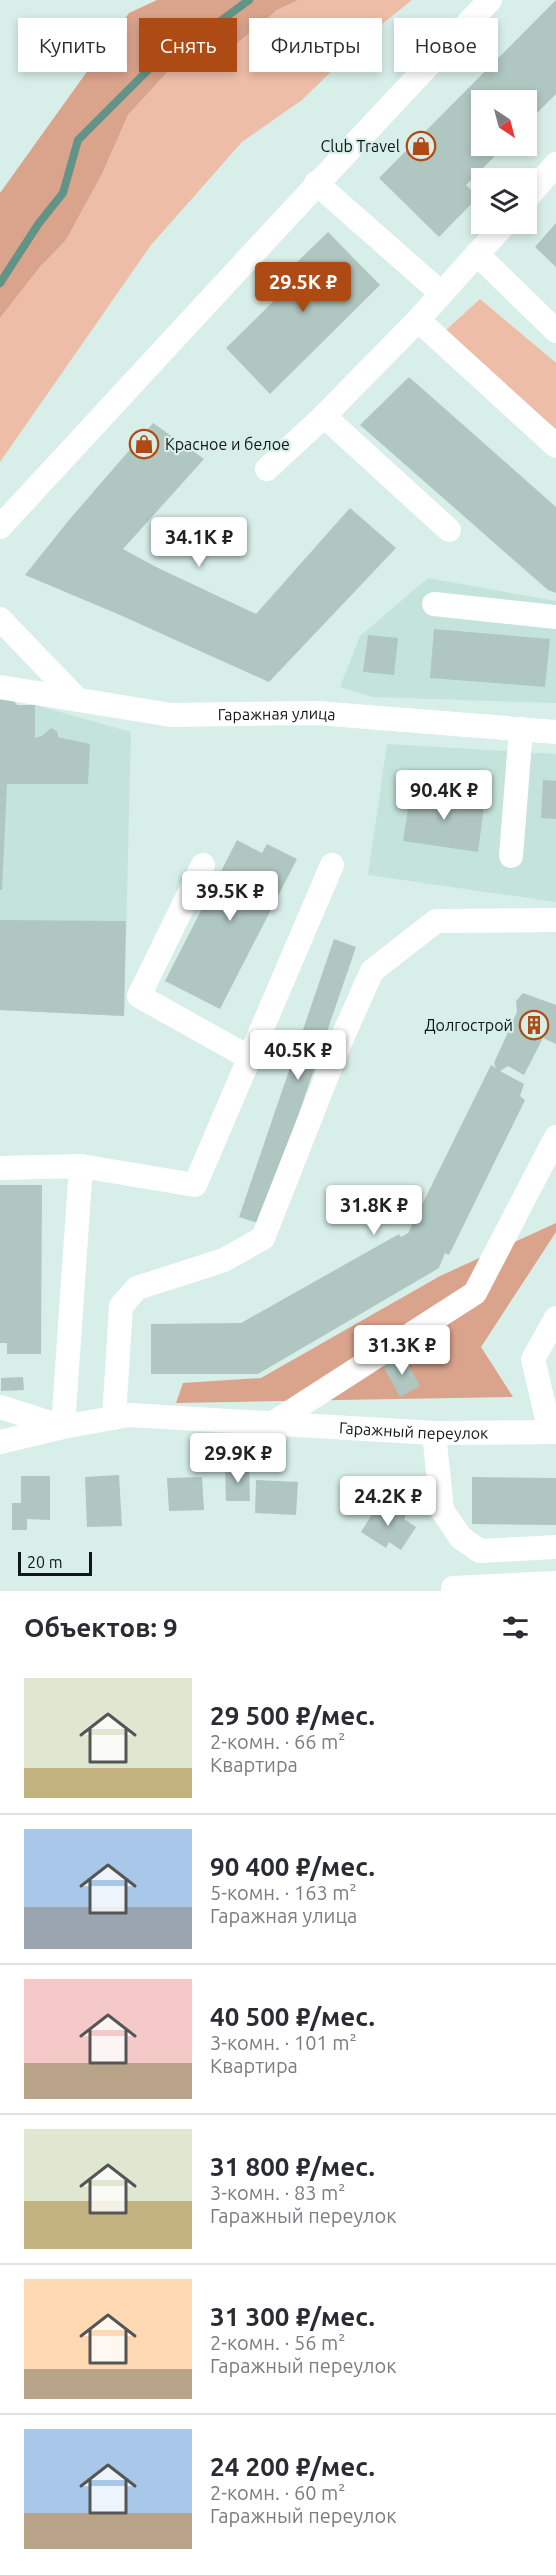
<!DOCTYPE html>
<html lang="ru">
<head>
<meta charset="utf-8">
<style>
  :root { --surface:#fff; --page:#f2f2f3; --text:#2b2b33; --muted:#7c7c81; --line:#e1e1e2; --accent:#ae4b15 }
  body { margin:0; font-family:Ubuntu,sans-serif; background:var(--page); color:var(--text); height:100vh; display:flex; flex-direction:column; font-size:22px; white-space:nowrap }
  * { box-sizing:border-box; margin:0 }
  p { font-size:20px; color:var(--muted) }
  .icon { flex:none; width:33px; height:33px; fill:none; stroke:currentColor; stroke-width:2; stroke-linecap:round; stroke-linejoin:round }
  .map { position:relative; height:1591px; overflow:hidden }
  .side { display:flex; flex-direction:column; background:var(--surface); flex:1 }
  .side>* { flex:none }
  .guide { position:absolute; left:18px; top:18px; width:520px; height:54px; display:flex; gap:12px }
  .needle { width:39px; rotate:144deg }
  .controls { position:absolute; left:471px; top:90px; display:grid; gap:12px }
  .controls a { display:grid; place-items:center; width:66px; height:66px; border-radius:0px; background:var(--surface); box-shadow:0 3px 9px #0003; font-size:30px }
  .scale { position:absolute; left:18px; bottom:15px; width:74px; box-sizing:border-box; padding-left:6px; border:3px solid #101816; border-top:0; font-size:16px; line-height:21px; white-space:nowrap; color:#101816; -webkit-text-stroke:4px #d8eee8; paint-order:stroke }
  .price { position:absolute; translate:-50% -51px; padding:0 14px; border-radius:6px; background:#fff; color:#222; font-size:20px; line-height:39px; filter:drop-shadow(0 2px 3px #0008) }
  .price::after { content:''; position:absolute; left:50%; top:36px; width:18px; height:14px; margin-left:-9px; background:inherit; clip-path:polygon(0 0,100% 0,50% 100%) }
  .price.current { background:var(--accent); color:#fff }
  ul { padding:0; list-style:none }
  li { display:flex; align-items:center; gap:18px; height:150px; padding:0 24px }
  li+li { border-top:2px solid var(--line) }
  li span { display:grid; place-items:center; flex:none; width:168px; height:120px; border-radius:0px; color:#555 }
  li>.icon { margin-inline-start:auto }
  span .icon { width:72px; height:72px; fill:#fffc; stroke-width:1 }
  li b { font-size:26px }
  h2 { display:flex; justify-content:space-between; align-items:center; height:72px; padding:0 24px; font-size:26px }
  .chip { padding:0 21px; border-radius:0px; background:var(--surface); box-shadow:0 3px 9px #0003; font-size:21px; line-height:54px }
  .chip.current { background:var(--accent); color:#fff }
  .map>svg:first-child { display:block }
  .built { fill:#c4e3db }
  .green { fill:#eebda8 }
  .forest { fill:#daa38c }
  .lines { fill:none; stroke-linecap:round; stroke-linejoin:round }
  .stream { stroke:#619387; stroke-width:8 }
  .building { fill:#b0c6c0 }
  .minor { stroke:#fff; stroke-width:24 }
  .labels { text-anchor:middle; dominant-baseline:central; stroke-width:4.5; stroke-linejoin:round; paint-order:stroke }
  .poi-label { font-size:16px; fill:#101816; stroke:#d8eee8; text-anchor:end }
  .street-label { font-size:16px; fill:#101816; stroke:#d8eee8 }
</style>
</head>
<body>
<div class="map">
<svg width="556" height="1591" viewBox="0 0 556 1591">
  <rect width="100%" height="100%" fill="#d8eee8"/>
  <!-- built -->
  <g class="built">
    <polygon points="428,578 556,601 556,703 372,697 340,687 360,636"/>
    <polygon points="0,691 6,691 17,705 35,705 131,732 124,1016 0,1010"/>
    <polygon points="387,744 556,754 556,902 368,875"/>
  </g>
  <!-- green -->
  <g class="green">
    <polygon points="298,0 412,0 372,32 302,100 242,142 151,245 0,462 0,318 40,267 66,240 102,174 128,115 173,66 229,50 277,10"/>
    <polygon points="480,299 556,363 556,429 444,332"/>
  </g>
  <!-- forest -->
  <g class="forest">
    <polygon points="157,0 298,0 277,10 229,50 173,66 128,115 102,174 66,240 40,267 0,318 0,193 129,13"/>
    <polygon points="556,1223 556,1232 481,1347 513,1397 176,1403 183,1383 261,1378 440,1276"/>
  </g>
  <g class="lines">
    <!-- stream -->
    <polyline class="stream" points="0,283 39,223 63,193 78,140 179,39 211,28 249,0"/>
  </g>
  <!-- building -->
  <g class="building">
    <polygon points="556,0 556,94 526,124 526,100 482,100 482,146 505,146 466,185 478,197 439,237 379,178"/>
    <polygon points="556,223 556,267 535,247"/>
    <polygon points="328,232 380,285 270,394 226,348 299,276 291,268"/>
    <polygon points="409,377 556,507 556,593 548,590 360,425"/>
    <polygon points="153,423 204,459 123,549 156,567 256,614 350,508 396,548 269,682 120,615 25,575 69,520"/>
    <polygon points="434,629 550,639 545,687 430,678"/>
    <polygon points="368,635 398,638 394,675 363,672"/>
    <polygon points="0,691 6,691 17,705 35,705 35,738 42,736 51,728 57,731 58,737 90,744 88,784 7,784 2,890 0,890"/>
    <polygon points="543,780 556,781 556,819 541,818"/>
    <polygon points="411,789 485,800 478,852 403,841"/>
    <polygon points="237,840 262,853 267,844 297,859 220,1009 165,981"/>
    <polygon points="0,920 126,921 124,1016 0,1010"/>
    <polygon points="334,939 356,947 261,1224 239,1217"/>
    <polygon points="523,993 556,1005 556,1044 543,1038 524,1075 508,1066 500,1071 524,1084 520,1096 525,1100 449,1255 445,1253 439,1268 258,1374 151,1374 151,1324 241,1323 399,1234 401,1237 408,1233 491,1065 496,1068 494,1063 517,1012 516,1001"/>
    <polygon points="0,1185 42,1185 41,1354 7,1354 7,1343 0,1343"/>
    <polygon points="403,1355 420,1386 400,1397 383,1366"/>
    <polygon points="23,1377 24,1390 1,1391 1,1378"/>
    <polygon points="249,1466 250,1501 226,1501 225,1467"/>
    <polygon points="119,1475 122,1526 87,1527 85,1477"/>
    <polygon points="21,1476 50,1476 50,1520 27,1519 27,1530 12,1530 12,1503 21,1503"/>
    <polygon points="202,1477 204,1510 169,1511 167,1478"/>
    <polygon points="472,1477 556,1478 556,1525 472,1524"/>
    <polygon points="256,1480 298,1482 296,1515 255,1513"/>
    <polygon points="381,1500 406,1516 404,1519 416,1527 401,1550 389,1542 386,1548 361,1532"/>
  </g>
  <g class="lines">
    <!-- minor -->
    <g class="minor">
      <polyline points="316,183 441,293"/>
      <polyline points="526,199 556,164"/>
      <polyline points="505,224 477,254 556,331"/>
      <polyline points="477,254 418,320 556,446"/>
      <polyline points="418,320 324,416 449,530"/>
      <polyline points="267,469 324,416"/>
      <path d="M0,527C163,351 325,174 490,0"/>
      <polyline points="434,604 556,617"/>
      <polyline points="0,619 78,700"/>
      <path id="s1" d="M0,687L171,715L317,713L556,732"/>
      <polyline points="511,856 521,729"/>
      <polyline points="203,865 139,996 250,1058"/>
      <polyline points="81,1166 195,1185 332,865"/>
      <polyline points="0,1168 81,1166 63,1427 0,1407"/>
      <polyline points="114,1418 121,1306 137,1288 224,1260 263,1238 339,1045 372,971 436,921 556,920"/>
      <polyline points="273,1423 475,1293 556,1137"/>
      <polyline points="550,1432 533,1359 556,1318"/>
      <polyline points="434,1433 442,1510 461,1538 480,1551 556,1547"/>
      <path id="s2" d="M0,1442L63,1427L129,1415L434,1433L556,1432"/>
      <polyline points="453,1591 453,1588 556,1583"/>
    </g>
  </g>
  <!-- icons -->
  <defs>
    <g id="shop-ring" transform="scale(1.5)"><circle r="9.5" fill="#d8eee8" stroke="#ae4b15" stroke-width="1.5"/><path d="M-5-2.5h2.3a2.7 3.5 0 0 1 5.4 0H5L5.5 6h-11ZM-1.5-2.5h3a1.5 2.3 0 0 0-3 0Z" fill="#ae4b15"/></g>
    <g id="building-ring" transform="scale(1.5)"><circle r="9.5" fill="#d8eee8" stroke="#ae4b15" stroke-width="1.5"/><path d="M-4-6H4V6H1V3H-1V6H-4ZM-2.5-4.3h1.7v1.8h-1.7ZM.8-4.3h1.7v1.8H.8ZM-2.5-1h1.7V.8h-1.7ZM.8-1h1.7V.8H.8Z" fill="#ae4b15"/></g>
  </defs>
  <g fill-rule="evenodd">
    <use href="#shop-ring" x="421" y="146"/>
    <use href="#shop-ring" x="144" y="444"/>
    <use href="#building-ring" x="534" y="1025"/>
  </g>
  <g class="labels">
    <!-- poi labels -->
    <g class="poi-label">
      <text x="400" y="146">Club Travel</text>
      <text x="165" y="444" text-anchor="start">Красное и белое</text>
      <text x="513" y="1025">Долгострой</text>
    </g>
    <!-- street labels -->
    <g class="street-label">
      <text stroke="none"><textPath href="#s1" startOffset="279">Гаражная улица</textPath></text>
      <text stroke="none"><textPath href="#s2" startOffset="417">Гаражный переулок</textPath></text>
    </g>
  </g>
</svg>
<div class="controls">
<a><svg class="needle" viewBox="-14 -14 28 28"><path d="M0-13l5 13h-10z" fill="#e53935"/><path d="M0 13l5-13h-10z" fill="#7c7c81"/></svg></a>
<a><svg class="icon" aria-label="layers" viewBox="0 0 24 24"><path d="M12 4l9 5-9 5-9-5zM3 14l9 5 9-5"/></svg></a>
</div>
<div class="scale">20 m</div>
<b class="price current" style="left:303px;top:313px">29.5K ₽</b>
<b class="price" style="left:199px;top:568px">34.1K ₽</b>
<b class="price" style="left:444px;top:821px">90.4K ₽</b>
<b class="price" style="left:230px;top:922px">39.5K ₽</b>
<b class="price" style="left:298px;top:1081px">40.5K ₽</b>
<b class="price" style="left:374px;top:1236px">31.8K ₽</b>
<b class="price" style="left:402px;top:1376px">31.3K ₽</b>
<b class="price" style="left:238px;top:1484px">29.9K ₽</b>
<b class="price" style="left:388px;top:1527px">24.2K ₽</b>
<div class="guide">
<a class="chip">Купить</a>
<a class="chip current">Снять</a>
<a class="chip">Фильтры</a>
<a class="chip">Новое</a>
</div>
</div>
<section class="side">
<h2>Объектов: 9<svg class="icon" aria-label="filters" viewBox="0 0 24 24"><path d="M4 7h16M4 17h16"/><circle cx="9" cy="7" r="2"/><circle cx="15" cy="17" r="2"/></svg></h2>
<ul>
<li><span style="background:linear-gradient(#dfe7d0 75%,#c2b280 0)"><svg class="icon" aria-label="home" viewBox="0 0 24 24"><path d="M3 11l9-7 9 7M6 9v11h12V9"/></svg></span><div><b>29 500 ₽/мес.</b><p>2-комн. · 66 m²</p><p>Квартира</p></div></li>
<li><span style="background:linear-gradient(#a9c7e8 65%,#9aa5b1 0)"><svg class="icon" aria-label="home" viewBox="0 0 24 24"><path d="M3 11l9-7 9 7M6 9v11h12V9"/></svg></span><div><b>90 400 ₽/мес.</b><p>5-комн. · 163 m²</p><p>Гаражная улица</p></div></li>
<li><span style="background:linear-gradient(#f6c9c9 70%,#b9a48a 0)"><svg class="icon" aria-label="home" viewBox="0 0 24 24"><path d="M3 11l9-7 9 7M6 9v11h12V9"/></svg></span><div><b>40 500 ₽/мес.</b><p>3-комн. · 101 m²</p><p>Квартира</p></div></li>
<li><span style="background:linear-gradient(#dfe7d0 60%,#c2b280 0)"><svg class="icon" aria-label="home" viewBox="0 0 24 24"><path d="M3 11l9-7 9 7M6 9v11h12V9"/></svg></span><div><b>31 800 ₽/мес.</b><p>3-комн. · 83 m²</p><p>Гаражный переулок</p></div></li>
<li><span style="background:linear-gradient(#ffd9b3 75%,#b9a48a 0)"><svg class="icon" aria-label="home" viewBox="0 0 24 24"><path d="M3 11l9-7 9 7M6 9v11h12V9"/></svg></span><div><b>31 300 ₽/мес.</b><p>2-комн. · 56 m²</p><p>Гаражный переулок</p></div></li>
<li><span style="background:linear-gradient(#a9c7e8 70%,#b9a48a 0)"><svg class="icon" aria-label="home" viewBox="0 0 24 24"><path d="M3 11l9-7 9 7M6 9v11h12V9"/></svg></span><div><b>24 200 ₽/мес.</b><p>2-комн. · 60 m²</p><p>Гаражный переулок</p></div></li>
</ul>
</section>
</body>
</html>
